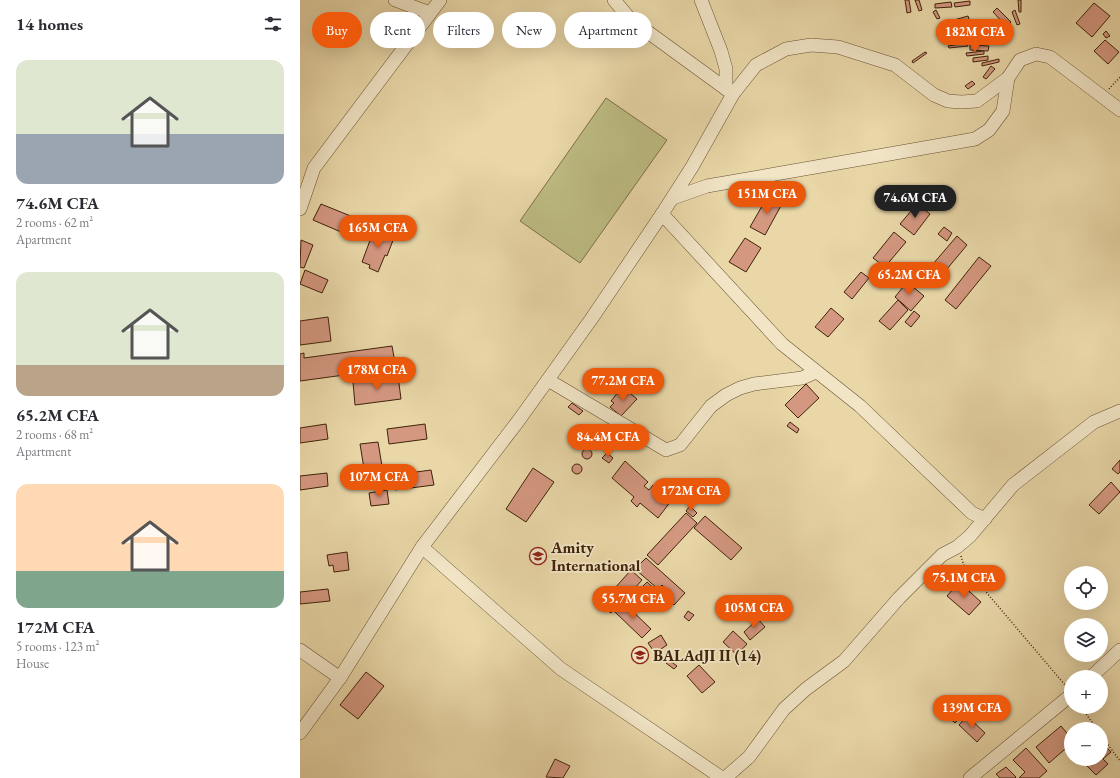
<!DOCTYPE html>
<html lang="en">
<head>
<meta charset="utf-8">
<style>
  :root { --surface:#fff; --page:#f7f7f7; --text:#2b2b33; --muted:#7c7c81; --accent:#ea580c }
  body { margin:0; font-family:"EB Garamond",serif; background:var(--page); color:var(--text); height:100vh; display:flex; flex-direction:column; font-size:15px; white-space:nowrap }
  * { box-sizing:border-box; margin:0 }
  p { font-size:13px; color:var(--muted) }
  .icon { flex:none; width:22px; height:22px; fill:none; stroke:currentColor; stroke-width:2; stroke-linecap:round; stroke-linejoin:round }
  .map { position:relative; flex:1; overflow:hidden }
  .side { display:flex; flex-direction:column; background:var(--surface); width:300px }
  .side>* { flex:none }
  .banner { position:absolute; left:12px; top:12px; width:380px; height:36px; display:flex; gap:8px }
  .controls { position:absolute; left:764px; top:566px; display:grid; gap:8px }
  .controls a { display:grid; place-items:center; width:44px; height:44px; border-radius:50%; background:var(--surface); box-shadow:0 4px 16px #0002; font-size:20px }
  .price { position:absolute; translate:-50% -34px; padding:0 9px; border-radius:14px; background:var(--accent); color:#fff; font-size:13px; line-height:26px; filter:drop-shadow(0 1px 2px #0008) }
  .price::after { content:''; position:absolute; left:50%; top:24px; width:12px; height:9px; margin-left:-6px; background:inherit; clip-path:polygon(0 0,100% 0,50% 100%) }
  .price.on { background:#222; color:#fff }
  ul { padding:0; list-style:none }
  li { display:grid; align-content:center; gap:8px; height:212px; padding:0 16px }
  li span { display:grid; place-items:center; height:124px; border-radius:12px; color:#555 }
  li>.icon { margin-inline-start:auto }
  span .icon { width:72px; height:72px; fill:#fffc; stroke-width:1 }
  li b { font-size:17px }
  h2 { display:flex; justify-content:space-between; align-items:center; height:48px; padding:0 16px; font-size:17px }
  .tag { padding:0 14px; border-radius:18px; background:var(--surface); box-shadow:0 4px 16px #0002; font-size:14px; line-height:36px }
  .tag.on { background:var(--accent); color:#fff }
  main { display:flex; flex:1; min-height:0 }
  .map>svg:first-child { display:block }
  .green { fill:#bdbc83; stroke:#7e7046 }
  .building { fill:#d49881; stroke:#40230a }
  .lines { fill:none; stroke-linecap:round; stroke-linejoin:round }
  .minor-casing { stroke:#6a5032; stroke-width:14 }
  .path { stroke:#40230a; stroke-width:1.5; stroke-dasharray:1 2; stroke-linecap:butt }
  .minor { stroke:#f1e5c6; stroke-width:13 }
  .labels { text-anchor:middle; dominant-baseline:central; stroke-width:3.5; stroke-linejoin:round; paint-order:stroke }
  .poi-label { font-size:16px; font-weight:bold; fill:#40230a; stroke:#f1e5c6; text-anchor:start }
</style>
</head>
<body>
<main>
<section class="side">
<h2>14 homes<svg class="icon" aria-label="filters" viewBox="0 0 24 24"><path d="M4 7h16M4 17h16"/><circle cx="9" cy="7" r="2"/><circle cx="15" cy="17" r="2"/></svg></h2>
<ul>
<li><span style="background:linear-gradient(#dfe7d0 60%,#9aa5b1 0)"><svg class="icon" aria-label="home" viewBox="0 0 24 24"><path d="M3 11l9-7 9 7M6 9v11h12V9"/></svg></span><div><b>74.6M CFA</b><p>2 rooms · 62 m²</p><p>Apartment</p></div></li>
<li><span style="background:linear-gradient(#dfe7d0 75%,#b9a48a 0)"><svg class="icon" aria-label="home" viewBox="0 0 24 24"><path d="M3 11l9-7 9 7M6 9v11h12V9"/></svg></span><div><b>65.2M CFA</b><p>2 rooms · 68 m²</p><p>Apartment</p></div></li>
<li><span style="background:linear-gradient(#ffd9b3 70%,#7fa58c 0)"><svg class="icon" aria-label="home" viewBox="0 0 24 24"><path d="M3 11l9-7 9 7M6 9v11h12V9"/></svg></span><div><b>172M CFA</b><p>5 rooms · 123 m²</p><p>House</p></div></li>
</ul>
</section>
<div class="map">
<svg width="820" height="778" viewBox="0 0 820 778">
  <rect width="100%" height="100%" fill="#e9d7a8"/>
  <filter id="stains"><feTurbulence type="fractalNoise" baseFrequency=".005" numOctaves="4"/><feColorMatrix values="0 0 0 0 .2 0 0 0 0 .09 0 0 0 0 .02 0 0 0 .5 -.17"/></filter>
  <radialGradient id="worn" r=".72"><stop offset=".6" stop-color="#630" stop-opacity="0"/><stop offset="1" stop-color="#630" stop-opacity=".3"/></radialGradient>
  <!-- green -->
  <polygon class="green" points="306,98 367,140 280,263 220,221"/>
  <!-- building -->
  <g class="building">
    <polygon points="605,0 609,0 611,12 607,13"/>
    <polygon points="615,0 619,0 622,10 619,11"/>
    <polygon points="718,0 721,0 721,12 719,12"/>
    <polygon points="670,1 670,5 655,7 654,3"/>
    <polygon points="651,2 652,7 635,8 635,4"/>
    <polygon points="794,3 810,16 792,37 776,23"/>
    <polygon points="697,8 711,22 707,27 693,12"/>
    <polygon points="636,10 640,18 637,19 633,12"/>
    <polygon points="715,10 720,24 717,25 712,12"/>
    <polygon points="668,16 669,19 655,24 654,20"/>
    <polygon points="685,26 686,29 669,33 668,30"/>
    <polygon points="654,28 657,32 646,41 643,37"/>
    <polygon points="806,31 810,36 806,38 803,34"/>
    <rect x="691" y="35" width="8" height="3"/>
    <polygon points="684,36 685,39 669,41 669,39"/>
    <polygon points="690,39 691,43 676,45 675,42"/>
    <polygon points="805,40 819,52 808,64 794,51"/>
    <polygon points="667,43 668,46 649,48 648,46"/>
    <polygon points="670,45 689,46 688,51 670,50"/>
    <polygon points="684,51 684,54 667,56 666,53"/>
    <polygon points="625,52 627,53 613,63 612,61"/>
    <polygon points="688,56 688,60 673,62 673,58"/>
    <polygon points="699,59 699,62 682,66 682,63"/>
    <polygon points="691,66 695,69 686,79 683,77"/>
    <polygon points="672,81 675,84 668,89 665,86"/>
    <polygon points="469,194 483,202 465,235 450,227"/>
    <polygon points="21,204 58,219 54,229 51,228 48,235 13,220"/>
    <polygon points="617,204 630,214 614,235 600,224"/>
    <polygon points="75,227 95,235 87,256 85,255 78,272 69,268 70,265 62,262"/>
    <polygon points="644,227 652,233 647,241 638,234"/>
    <polygon points="594,232 606,242 585,267 573,258"/>
    <polygon points="657,236 667,245 632,287 621,278"/>
    <polygon points="445,238 461,248 446,272 429,262"/>
    <polygon points="1,240 13,245 4,268 0,267"/>
    <polygon points="679,257 691,266 656,309 645,300"/>
    <polygon points="5,270 28,280 22,293 0,284"/>
    <polygon points="561,272 569,278 552,299 544,292"/>
    <polygon points="607,282 624,296 611,311 595,297"/>
    <polygon points="598,300 608,310 590,330 579,321"/>
    <polygon points="531,308 544,319 528,337 515,327"/>
    <polygon points="614,311 620,316 611,327 605,322"/>
    <polygon points="28,317 31,341 0,345 0,321"/>
    <polygon points="92,346 96,368 0,381 0,354 4,353 4,358"/>
    <polygon points="98,376 101,399 55,405 53,382"/>
    <polygon points="506,384 519,398 498,418 485,405"/>
    <polygon points="325,389 337,399 321,416 310,407 314,403 311,401 319,391 322,393"/>
    <polygon points="272,403 283,411 279,415 268,407"/>
    <polygon points="490,422 499,429 497,433 487,426"/>
    <polygon points="26,424 28,439 0,443 0,428"/>
    <polygon points="125,424 127,439 89,444 87,429"/>
    <polygon points="78,442 84,478 66,481 60,444"/>
    <circle cx="287" cy="454" r="5"/>
    <polygon points="307,453 313,458 309,463 302,458"/>
    <polygon points="820,460 820,472 818,474 812,469"/>
    <polygon points="325,461 348,482 344,486 349,490 353,485 371,501 358,518 340,503 337,507 331,501 334,497 312,478"/>
    <circle cx="277" cy="469" r="5"/>
    <polygon points="233,468 254,482 226,522 206,509"/>
    <polygon points="131,470 134,485 95,490 94,475"/>
    <polygon points="27,473 28,486 0,490 0,476"/>
    <polygon points="811,482 820,492 799,514 789,505"/>
    <polygon points="87,490 89,504 71,506 69,493"/>
    <polygon points="390,506 397,513 393,517 386,511"/>
    <polygon points="386,513 397,523 358,565 347,555"/>
    <polygon points="405,516 442,548 431,560 394,528"/>
    <polygon points="47,552 49,570 34,572 33,565 29,566 27,555"/>
    <polygon points="346,558 385,593 374,605 359,592 364,587 362,585 358,589 335,569"/>
    <polygon points="331,570 342,580 317,608 306,598"/>
    <polygon points="347,582 356,590 349,597 340,589"/>
    <polygon points="659,582 681,602 669,615 647,596"/>
    <polygon points="28,589 30,601 0,604 0,592"/>
    <polygon points="307,602 315,608 311,613 303,607"/>
    <polygon points="324,603 351,629 342,638 315,612"/>
    <polygon points="388,611 394,615 389,621 384,617"/>
    <polygon points="458,619 465,627 450,640 444,632"/>
    <polygon points="433,631 447,644 437,655 423,642"/>
    <polygon points="361,635 367,645 355,653 348,643"/>
    <polygon points="369,660 377,666 374,669 366,663"/>
    <polygon points="399,665 415,682 402,693 387,676"/>
    <polygon points="66,672 84,686 58,719 40,705"/>
    <polygon points="646,696 664,713 655,723 636,706"/>
    <polygon points="667,716 685,733 677,742 659,725"/>
    <polygon points="761,726 771,738 771,744 749,763 736,747"/>
    <polygon points="806,747 811,752 803,759 808,764 796,775 786,765 793,759 801,759 801,751"/>
    <polygon points="726,748 747,771 739,778 719,778 725,772 713,760"/>
    <polygon points="255,759 270,766 263,778 246,777"/>
    <polygon points="706,767 716,777 715,778 700,778 696,774"/>
  </g>
  <g class="lines">
    <!-- minor casing -->
    <g class="minor-casing">
      <g id="minor">
        <polyline points="95,0 130,13"/>
        <polyline points="314,0 330,19 433,94"/>
        <polyline points="401,0 421,51 426,69 426,89"/>
        <polyline points="373,198 407,186 675,139 689,130 703,111 708,78"/>
        <polyline points="0,209 14,168 140,0"/>
        <polyline points="362,214 482,344 560,406 672,513 685,519"/>
        <polyline points="248,380 366,450 380,445 411,406 426,395 440,388 454,384 502,378 516,372"/>
        <polyline points="122,547 261,669 422,778"/>
        <polyline points="0,650 40,678"/>
        <polyline points="791,677 820,650"/>
        <polyline points="0,733 40,678 122,547 219,420 292,318 362,214 392,167 433,94 456,65 486,49 511,45 538,47 595,65 634,95 648,101 661,102 677,101 708,78 720,60 736,54 750,57 820,110"/>
        <polyline points="425,778 449,757 484,709 506,689 544,661 599,598 642,555 657,547 670,536 713,485 794,422 820,411"/>
        <polyline points="670,778 771,695"/>
      </g>
    </g>
    <!-- path -->
    <g class="path">
      <polyline points="809,89 820,77"/>
      <polyline points="661,556 664,566 765,685"/>
      <polyline points="781,707 797,729"/>
      <polyline points="801,735 820,761"/>
    </g>
    <!-- minor -->
    <use href="#minor" class="minor"/>
  </g>
  <!-- icons -->
  <defs>
    <g id="school-ring" transform="scale(0.9)"><circle r="9.5" fill="#f1e5c6" stroke="#8f2418" stroke-width="1.5"/><path d="M0-5L7-2L0 1L-7-2ZM-4 1L0 2.5L4 1V4Q0 6-4 4Z" fill="#8f2418"/></g>
  </defs>
  <g fill-rule="evenodd">
    <use href="#school-ring" x="238" y="556"/>
    <use href="#school-ring" x="340" y="655"/>
  </g>
  <g class="labels">
    <!-- poi labels -->
    <g class="poi-label">
      <text x="251" y="547">Amity<tspan x="251" dy="18">International</tspan></text>
      <text x="353" y="655">BALAdJI II (14)</text>
    </g>
  </g>
  <rect width="100%" height="100%" filter="url(#stains)"/>
  <rect width="100%" height="100%" fill="url(#worn)"/>
</svg>
<div class="controls">
<a><svg class="icon" aria-label="locate" viewBox="0 0 24 24"><circle cx="12" cy="12" r="6"/><path d="M12 2v4M12 18v4M2 12h4M18 12h4"/></svg></a>
<a><svg class="icon" aria-label="layers" viewBox="0 0 24 24"><path d="M12 4l9 5-9 5-9-5zM3 14l9 5 9-5"/></svg></a>
<a>+</a>
<a>−</a>
</div>
<b class="price" style="left:675px;top:53px">182M CFA</b>
<b class="price" style="left:467px;top:215px">151M CFA</b>
<b class="price on" style="left:615px;top:219px">74.6M CFA</b>
<b class="price" style="left:78px;top:249px">165M CFA</b>
<b class="price" style="left:609px;top:296px">65.2M CFA</b>
<b class="price" style="left:77px;top:391px">178M CFA</b>
<b class="price" style="left:323px;top:402px">77.2M CFA</b>
<b class="price" style="left:308px;top:458px">84.4M CFA</b>
<b class="price" style="left:79px;top:498px">107M CFA</b>
<b class="price" style="left:391px;top:512px">172M CFA</b>
<b class="price" style="left:664px;top:599px">75.1M CFA</b>
<b class="price" style="left:333px;top:620px">55.7M CFA</b>
<b class="price" style="left:454px;top:629px">105M CFA</b>
<b class="price" style="left:672px;top:729px">139M CFA</b>
<div class="banner">
<a class="tag on">Buy</a>
<a class="tag">Rent</a>
<a class="tag">Filters</a>
<a class="tag">New</a>
<a class="tag">Apartment</a>
</div>
</div>
</main>
</body>
</html>
